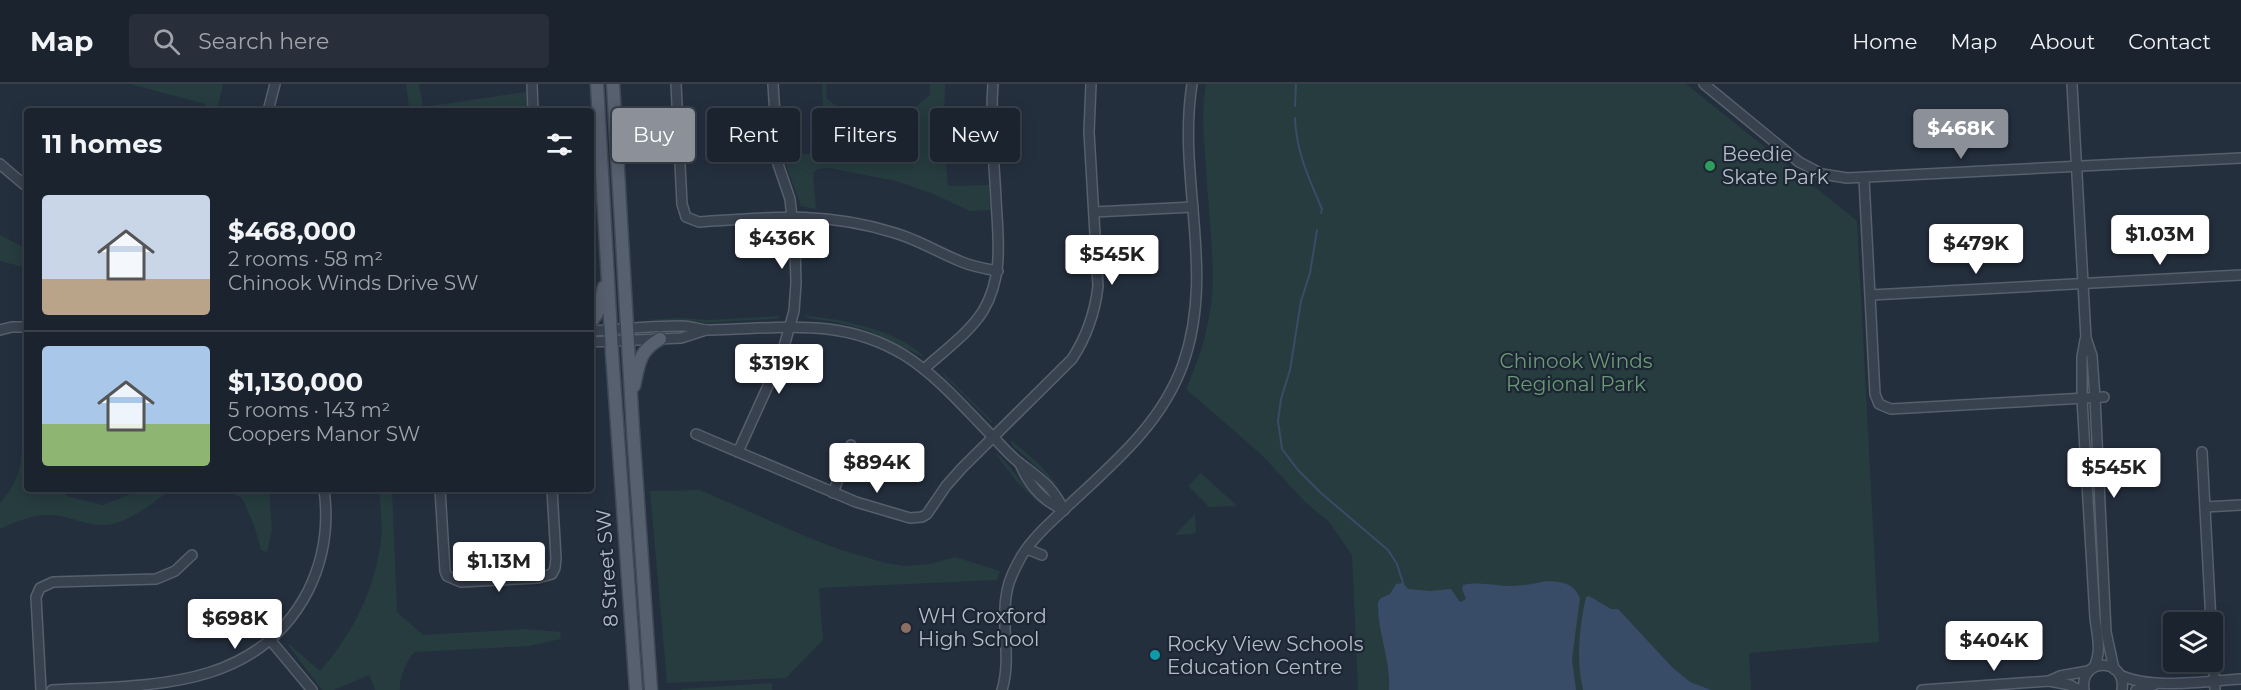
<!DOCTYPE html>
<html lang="en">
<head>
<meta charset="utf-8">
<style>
  :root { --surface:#1b232e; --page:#282f3a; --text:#f1f3f6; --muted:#a0a4aa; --line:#39404a; --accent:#8c9099 }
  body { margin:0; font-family:Montserrat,sans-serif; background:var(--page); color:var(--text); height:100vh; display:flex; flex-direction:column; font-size:22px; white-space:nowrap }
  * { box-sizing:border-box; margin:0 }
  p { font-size:20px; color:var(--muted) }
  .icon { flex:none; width:33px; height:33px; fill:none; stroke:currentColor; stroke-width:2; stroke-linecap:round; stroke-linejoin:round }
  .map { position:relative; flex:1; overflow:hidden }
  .sheet { position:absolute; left:24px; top:24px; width:570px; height:384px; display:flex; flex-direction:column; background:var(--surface); border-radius:6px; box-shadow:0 3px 15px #0003,0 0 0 2px var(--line) }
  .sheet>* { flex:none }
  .hud { position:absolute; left:612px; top:24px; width:570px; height:54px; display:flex; gap:12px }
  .controls { position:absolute; left:2163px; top:528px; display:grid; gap:12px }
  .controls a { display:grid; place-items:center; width:60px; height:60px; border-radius:6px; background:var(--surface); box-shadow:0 3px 15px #0003,0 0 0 2px var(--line); font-size:30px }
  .price { position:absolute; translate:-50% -51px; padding:0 14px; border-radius:6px; background:#fff; color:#222; font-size:20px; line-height:39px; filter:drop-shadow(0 2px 3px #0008) }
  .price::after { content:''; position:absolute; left:50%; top:36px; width:18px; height:14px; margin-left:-9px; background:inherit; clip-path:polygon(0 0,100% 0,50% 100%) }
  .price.active { background:var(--accent); color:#fff }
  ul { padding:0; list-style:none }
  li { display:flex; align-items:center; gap:18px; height:150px; padding:0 18px }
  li+li { border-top:2px solid var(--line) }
  li span { display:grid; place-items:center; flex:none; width:168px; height:120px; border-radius:6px; color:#555 }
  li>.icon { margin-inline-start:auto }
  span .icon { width:72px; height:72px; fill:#fffc; stroke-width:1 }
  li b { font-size:26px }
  h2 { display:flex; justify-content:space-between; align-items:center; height:72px; padding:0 18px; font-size:26px }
  .chip { padding:0 21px; border-radius:6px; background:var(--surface); box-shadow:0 3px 15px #0003,0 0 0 2px var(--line); font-size:21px; line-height:54px }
  .chip.active { background:var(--accent); color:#fff }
  header { display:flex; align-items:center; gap:36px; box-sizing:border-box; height:84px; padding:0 30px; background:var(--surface); border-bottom:2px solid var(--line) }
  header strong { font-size:28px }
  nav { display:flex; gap:33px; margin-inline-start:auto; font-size:21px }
  .search { width:420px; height:54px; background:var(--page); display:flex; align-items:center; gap:15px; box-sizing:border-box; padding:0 21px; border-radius:6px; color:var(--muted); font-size:22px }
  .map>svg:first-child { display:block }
  .green { fill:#263c3f }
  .water { fill:#394c67 }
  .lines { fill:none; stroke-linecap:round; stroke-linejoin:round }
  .stream { stroke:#394c67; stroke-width:2 }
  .minor-casing { stroke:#565f6c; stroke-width:12 }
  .major-casing { stroke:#414a57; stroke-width:15 }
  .minor { stroke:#38414e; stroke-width:9 }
  .major { stroke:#56606e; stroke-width:12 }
  .leisure-dot { fill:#2e9e5b; stroke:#1d2633; stroke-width:2 }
  .education-dot { fill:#8d6e63; stroke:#1d2633; stroke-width:2 }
  .culture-dot { fill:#0f9aa8; stroke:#1d2633; stroke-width:2 }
  .labels { text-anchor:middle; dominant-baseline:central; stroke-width:4.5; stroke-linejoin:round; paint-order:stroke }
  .poi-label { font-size:20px; fill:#b4bcc9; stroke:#1d2633; text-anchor:start }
  .park-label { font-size:20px; fill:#6b9a76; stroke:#1d2633 }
  .street-label { font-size:20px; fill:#b4bcc9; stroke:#1d2633 }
</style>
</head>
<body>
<header>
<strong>Map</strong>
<div class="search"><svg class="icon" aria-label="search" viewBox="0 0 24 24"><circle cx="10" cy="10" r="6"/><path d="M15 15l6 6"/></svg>Search here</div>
<nav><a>Home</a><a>Map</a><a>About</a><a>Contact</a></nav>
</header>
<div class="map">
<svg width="2241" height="606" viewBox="0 0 2241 606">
  <rect width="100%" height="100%" fill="#242f3e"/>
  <!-- green -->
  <g class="green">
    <polygon points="130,0 223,0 217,27 204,27 205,20"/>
    <polygon points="406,0 419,0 423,23 526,8 527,23 502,27 328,27 355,22 409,23"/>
    <polygon points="822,0 826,0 827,15 862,39 899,37 930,11 930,0 945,0 944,50 948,102 989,101 990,126 970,127 931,109 896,97 829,84 818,85 813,89 816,125 801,122 787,84 785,71 825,69"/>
    <path d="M1206,0H1686L1857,137L1879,558L1749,569L1751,606H1358L1352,471L1329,438L1305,418L1263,372L1186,305C1198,278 1207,251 1211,221C1216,181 1208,125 1206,83C1204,55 1201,28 1206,0Z"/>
    <polygon points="0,151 27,165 27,184 0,177"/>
    <polygon points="779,232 780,234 775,235 704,239 644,236 680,234 708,236"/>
    <path d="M805,232C839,234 901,247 925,274L867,246L835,238L808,234Z"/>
    <polygon points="941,287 992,337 992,339 945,293"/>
    <path d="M27,330V405H57L70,413L103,421L135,408L134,405H172C155,417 134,435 112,440C91,445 70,431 49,431C31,431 15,438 0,445V419C29,388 17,367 27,330Z"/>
    <polygon points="1011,356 1037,378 1063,407 1012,361"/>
    <polygon points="996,370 1001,373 1045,425 1017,398"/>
    <polygon points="1201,389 1237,422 1209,423 1188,402"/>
    <polygon points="223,405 269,405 272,446 267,468 261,466 254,441 242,414"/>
    <path d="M379,405H392L397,528L423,551L526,545L560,548L561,555L529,562L415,568C407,575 399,595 400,606H375L369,591L334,606H322L288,561L289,560L320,587C353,550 375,505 381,456C383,439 380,422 379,405Z"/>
    <polygon points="700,406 812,455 841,466 886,479 904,482 930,480 955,473 1000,487 997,496 819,504 823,556 786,594 667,599 650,407"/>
    <polygon points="1195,430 1196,448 1193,450 1175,451"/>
    <polygon points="772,599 772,606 682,606 682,605"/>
  </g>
  <!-- water -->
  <g class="water">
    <path d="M1547,497C1561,498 1573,498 1580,514L1572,575L1576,606H1389C1391,576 1377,548 1378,518L1381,514L1390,510L1396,500L1403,499L1408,505L1430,507L1451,505L1460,518L1466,515L1462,505L1463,501C1480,497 1495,502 1512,502C1524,502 1536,499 1547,497Z"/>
    <path d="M1589,512L1611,525H1618L1672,583L1690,598L1711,606H1583C1576,576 1579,544 1586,513Z"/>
  </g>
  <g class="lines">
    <!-- stream -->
    <g class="stream">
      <polyline points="1295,22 1296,0"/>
      <path d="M1295,34C1296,67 1309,95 1322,125L1321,129"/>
      <polyline points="1317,146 1310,189 1301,217 1290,286 1281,315 1278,337 1282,365 1298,386 1321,409 1388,466 1397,480 1403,499"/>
    </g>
    <!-- minor casing -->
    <g class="minor-casing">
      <g id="minor">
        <polyline points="532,0 533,27"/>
        <path d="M676,0L682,120L686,133L699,138C772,133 824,127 895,149C919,156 939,169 962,178C974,183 986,185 998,187"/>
        <polyline points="1704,0 1799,78 1822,90 1847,94 2241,74"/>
        <polyline points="2072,0 2086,254 2092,272 2095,314 2106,548 2114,585"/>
        <polyline points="268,27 275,0"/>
        <polyline points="0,80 27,103"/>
        <polyline points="1864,95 1875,310 1879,320 1891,325 2104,313"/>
        <polyline points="1094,128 1193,123"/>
        <polyline points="1871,211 2241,191"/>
        <polyline points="0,246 12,243 27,243"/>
        <path d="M591,247C621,245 652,242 682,242C691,242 700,246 709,246C779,245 840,232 904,271C939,293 966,326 995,355C1003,363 1011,373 1021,380C1042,396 1051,401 1064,426"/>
        <path d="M2085,256L2082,273V315L2095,534C2097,551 2102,567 2094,583"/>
        <polyline points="591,258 681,254 706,246"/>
        <path d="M924,285C944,267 969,249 983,227C1004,192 998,154 996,115C994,77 990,38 993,0"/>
        <path d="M696,350L856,418L910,434L922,433L927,430L946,402L962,384L1072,275C1087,252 1095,229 1098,202L1089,48L1091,0"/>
        <polyline points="738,368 781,273 794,227 796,199 795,163 790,115 778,80 773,0"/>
        <polyline points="2202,368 2211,538"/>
        <path d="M1020,380C1029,401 1042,417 1064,426"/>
        <polyline points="440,405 445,487 447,492 461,498 538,494 552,490 555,484 556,474 552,405"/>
        <polyline points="833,409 851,361"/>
        <polyline points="2205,423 2241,421"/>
        <polyline points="1027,465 1042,471"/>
        <polyline points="272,558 312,606"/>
        <polyline points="2212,558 2215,606"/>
        <path d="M2120,591C2151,606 2206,597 2241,595"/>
        <polyline points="2049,597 2060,592 2088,587"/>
        <polyline points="41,606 36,513 40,504 53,498 156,495 175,487 192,471"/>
        <path d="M52,606C151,601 257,606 308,507C324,475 329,441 324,405"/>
        <path d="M1002,606C1012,573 1000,540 1007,507C1009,495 1015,484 1021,473C1033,453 1053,436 1070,420C1114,379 1162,339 1183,280C1216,187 1177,94 1192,0"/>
        <polyline points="1922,606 2049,597 2070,601 2079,606"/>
        <path d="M2084,606C2079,573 2127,573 2122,606"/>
        <polyline points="2136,606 2154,601"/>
      </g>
    </g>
    <!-- major casing -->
    <g class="major-casing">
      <g id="major">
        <polyline points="597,0 612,269 636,606"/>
        <polyline points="613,0 633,346 651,606"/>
        <polyline points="591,238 599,226 604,203"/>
        <path d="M634,302C639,279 639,267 660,255"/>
      </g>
    </g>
    <!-- minor -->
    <use href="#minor" class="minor"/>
    <!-- major -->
    <use href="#major" class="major"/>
  </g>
  <!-- markers -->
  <circle class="leisure-dot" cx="1710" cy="82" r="6"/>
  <circle class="education-dot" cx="906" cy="544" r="6"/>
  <circle class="culture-dot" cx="1155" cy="571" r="6"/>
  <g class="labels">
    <!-- poi labels -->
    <g class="poi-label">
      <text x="1722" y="70">Beedie<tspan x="1722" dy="23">Skate Park</tspan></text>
      <text x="918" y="532">WH Croxford<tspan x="918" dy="23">High School</tspan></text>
      <text x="1167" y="560">Rocky View Schools<tspan x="1167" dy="23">Education Centre</tspan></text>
    </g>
    <!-- park labels -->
    <g class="park-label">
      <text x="1576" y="277">Chinook Winds<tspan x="1576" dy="23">Regional Park</tspan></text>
    </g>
    <!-- street labels -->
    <g class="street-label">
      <text transform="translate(607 484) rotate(-94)">8 Street SW</text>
    </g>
  </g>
</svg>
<div class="controls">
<a><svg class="icon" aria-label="layers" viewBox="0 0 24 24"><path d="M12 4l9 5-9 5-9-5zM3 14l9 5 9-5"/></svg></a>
</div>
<b class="price active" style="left:1961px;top:76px">$468K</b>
<b class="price" style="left:2160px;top:182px">$1.03M</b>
<b class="price" style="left:782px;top:186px">$436K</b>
<b class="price" style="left:1976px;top:191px">$479K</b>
<b class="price" style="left:1112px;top:202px">$545K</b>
<b class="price" style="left:779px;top:311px">$319K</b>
<b class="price" style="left:877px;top:410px">$894K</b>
<b class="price" style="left:2114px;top:415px">$545K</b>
<b class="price" style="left:499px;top:509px">$1.13M</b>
<b class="price" style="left:235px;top:566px">$698K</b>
<b class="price" style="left:1994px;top:588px">$404K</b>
<div class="hud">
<a class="chip active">Buy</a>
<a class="chip">Rent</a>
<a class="chip">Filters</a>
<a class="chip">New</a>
</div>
<section class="sheet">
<h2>11 homes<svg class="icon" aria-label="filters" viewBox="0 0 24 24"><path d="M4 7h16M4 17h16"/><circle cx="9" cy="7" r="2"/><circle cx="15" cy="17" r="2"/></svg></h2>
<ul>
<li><span style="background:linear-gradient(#c9d6e8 70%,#b9a48a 0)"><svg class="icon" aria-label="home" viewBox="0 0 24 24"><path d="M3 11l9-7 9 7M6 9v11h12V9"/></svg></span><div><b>$468,000</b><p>2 rooms · 58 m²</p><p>Chinook Winds Drive SW</p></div></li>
<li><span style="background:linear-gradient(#a9c7e8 65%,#8fb573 0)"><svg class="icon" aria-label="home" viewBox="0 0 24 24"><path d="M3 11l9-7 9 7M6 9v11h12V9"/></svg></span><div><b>$1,130,000</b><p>5 rooms · 143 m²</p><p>Coopers Manor SW</p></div></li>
</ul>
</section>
</div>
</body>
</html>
